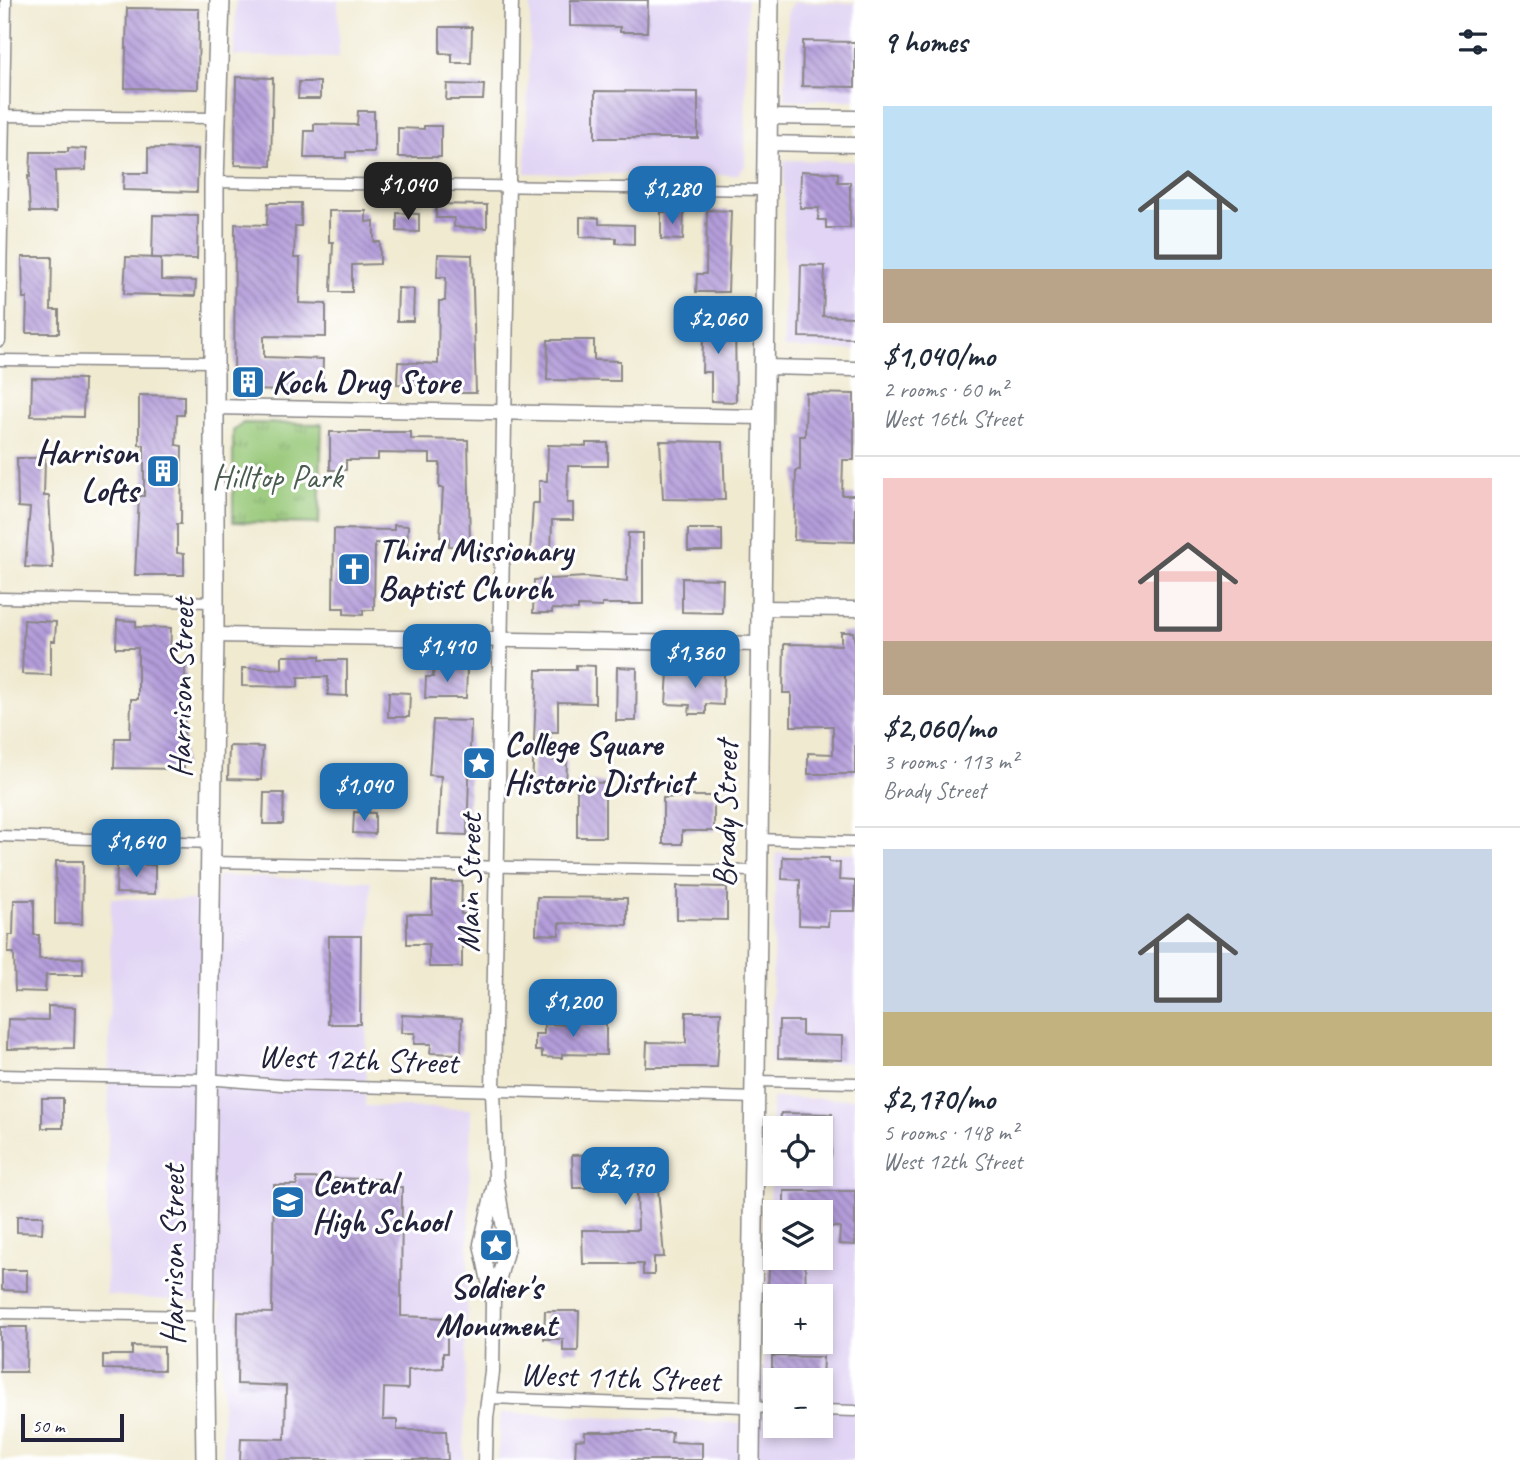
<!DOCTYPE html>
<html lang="en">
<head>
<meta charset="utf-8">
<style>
  :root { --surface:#fff; --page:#f2f2f3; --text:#1f2937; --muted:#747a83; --line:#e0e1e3; --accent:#1f6fb2 }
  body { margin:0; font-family:Caveat,sans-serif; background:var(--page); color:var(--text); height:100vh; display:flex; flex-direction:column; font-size:26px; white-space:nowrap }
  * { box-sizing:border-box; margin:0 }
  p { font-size:23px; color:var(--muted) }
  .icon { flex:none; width:38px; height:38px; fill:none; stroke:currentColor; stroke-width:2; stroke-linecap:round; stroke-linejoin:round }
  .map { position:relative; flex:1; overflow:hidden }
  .side { display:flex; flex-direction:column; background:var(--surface); width:665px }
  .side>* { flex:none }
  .controls { position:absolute; left:763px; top:1116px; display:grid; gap:14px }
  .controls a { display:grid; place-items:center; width:70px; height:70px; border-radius:0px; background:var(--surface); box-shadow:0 4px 10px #0003; font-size:35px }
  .scale { position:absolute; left:21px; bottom:18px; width:103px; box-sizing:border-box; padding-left:7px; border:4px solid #22223b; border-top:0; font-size:19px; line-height:24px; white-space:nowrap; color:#22223b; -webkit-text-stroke:5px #fff; paint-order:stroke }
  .price { position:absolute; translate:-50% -60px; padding:0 16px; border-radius:14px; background:var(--accent); color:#fff; font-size:23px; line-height:46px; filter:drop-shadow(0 2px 4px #0008) }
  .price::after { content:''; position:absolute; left:50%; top:42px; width:21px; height:16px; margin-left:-10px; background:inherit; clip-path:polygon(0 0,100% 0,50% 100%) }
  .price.current { background:#222; color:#fff }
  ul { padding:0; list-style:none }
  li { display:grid; align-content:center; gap:14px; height:371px; padding:0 28px }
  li+li { border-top:2px solid var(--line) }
  li span { display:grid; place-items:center; height:217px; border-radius:0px; color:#555 }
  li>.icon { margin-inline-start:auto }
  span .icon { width:126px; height:126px; fill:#fffc; stroke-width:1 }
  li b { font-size:30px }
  h2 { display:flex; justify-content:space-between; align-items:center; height:84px; padding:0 28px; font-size:30px }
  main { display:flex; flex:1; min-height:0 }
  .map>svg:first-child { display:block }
  .built { fill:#e1d4f4; fill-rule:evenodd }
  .park { fill:url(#park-tufts); stroke:#5c7459; stroke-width:2 }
  .building { fill:url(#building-back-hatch) }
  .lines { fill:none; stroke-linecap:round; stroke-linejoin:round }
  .minor-casing { stroke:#898686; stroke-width:13 }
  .tertiary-casing { stroke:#898686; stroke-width:17 }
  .trunk-casing { stroke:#898686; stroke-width:22 }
  .minor { stroke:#fff; stroke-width:10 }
  .tertiary { stroke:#fff; stroke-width:14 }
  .trunk { stroke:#fff; stroke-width:19 }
  .labels { text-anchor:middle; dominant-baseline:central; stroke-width:6; stroke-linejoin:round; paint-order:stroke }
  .poi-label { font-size:33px; font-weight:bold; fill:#22223b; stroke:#fff; text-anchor:start }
  .park-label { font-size:33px; fill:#4b5c50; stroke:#fff }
  .street-label { font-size:33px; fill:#22223b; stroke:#fff }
</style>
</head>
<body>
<main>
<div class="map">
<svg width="855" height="1460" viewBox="0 0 855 1460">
  <defs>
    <pattern id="park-tufts" width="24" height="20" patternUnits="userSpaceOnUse" patternTransform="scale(1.75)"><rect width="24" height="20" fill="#96c777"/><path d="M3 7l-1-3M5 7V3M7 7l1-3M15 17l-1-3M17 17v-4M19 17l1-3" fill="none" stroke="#7aa163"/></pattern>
    <pattern id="building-back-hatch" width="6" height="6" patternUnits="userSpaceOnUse" patternTransform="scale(1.75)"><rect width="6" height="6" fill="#b49dda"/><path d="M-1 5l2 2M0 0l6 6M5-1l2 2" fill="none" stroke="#9280b2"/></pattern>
  </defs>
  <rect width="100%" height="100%" fill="#fff"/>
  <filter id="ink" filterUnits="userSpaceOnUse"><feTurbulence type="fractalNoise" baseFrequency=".0143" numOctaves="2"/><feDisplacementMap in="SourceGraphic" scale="14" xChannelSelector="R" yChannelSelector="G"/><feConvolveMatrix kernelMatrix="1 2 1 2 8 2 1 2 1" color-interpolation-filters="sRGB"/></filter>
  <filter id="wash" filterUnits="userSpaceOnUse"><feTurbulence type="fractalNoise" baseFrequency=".00686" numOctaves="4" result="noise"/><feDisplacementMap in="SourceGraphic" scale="28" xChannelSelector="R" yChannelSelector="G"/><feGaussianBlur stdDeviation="1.57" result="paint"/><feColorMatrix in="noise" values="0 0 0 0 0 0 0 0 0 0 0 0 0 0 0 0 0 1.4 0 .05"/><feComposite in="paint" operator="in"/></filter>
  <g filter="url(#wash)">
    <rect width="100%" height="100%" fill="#f0ead0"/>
    <!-- built -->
    <g class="built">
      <polygon points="236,0 338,0 339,58 234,56"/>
      <polygon points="531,0 747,0 745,166 737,175 525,173"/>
      <polygon points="794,2 855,3 855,100 785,100 788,10"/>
      <polygon points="784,160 855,161 855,350 784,348"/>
      <polygon points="776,853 855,853 855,1063 770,1063"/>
      <polygon points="217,876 371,881 365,1106 471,1109 464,1460 223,1460 221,1304 106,1295 111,898 216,901"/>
      <path d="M772,1098L855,1099V1460H498L500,1413L759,1424L768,1317ZM775,1129H821V1174H775ZM775,1213H821V1258H775ZM775,1297H821V1342H775ZM775,1381H821V1426H775Z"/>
    </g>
    <!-- park -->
    <polygon class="park" points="243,423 322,424 319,524 233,522 233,431"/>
    <g id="blocks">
      <!-- building -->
      <g class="building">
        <polygon points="570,0 648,0 647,32 620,32 620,27 570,26"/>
        <polygon points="127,8 199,9 198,89 125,88"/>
        <polygon points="440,27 472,27 471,63 452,63 452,54 440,53"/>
        <polygon points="803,41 855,42 855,87 802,86"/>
        <polygon points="236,77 273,78 271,166 235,165"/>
        <polygon points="299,82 320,82 320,99 298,99"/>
        <polygon points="447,84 484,85 483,100 446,100"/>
        <polygon points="595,91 698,92 698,138 595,138"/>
        <polygon points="358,111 374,111 374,152 346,152 346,158 304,158 305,131 314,131 314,124 357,125"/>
        <polygon points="424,126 441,126 441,157 398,157 398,128 424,129"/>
        <polygon points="68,148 86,149 86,170 55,171 56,212 30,212 28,176 30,177 31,152 68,152"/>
        <polygon points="148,148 198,149 197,192 123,190 124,173 148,173"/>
        <polygon points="801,171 838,173 838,182 850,182 850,228 826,228 826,220 818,220 819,208 800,208"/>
        <polygon points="268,203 301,203 301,226 295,226 294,258 300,258 299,303 326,304 326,337 264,336 264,357 323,359 322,391 234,390 235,224 267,225"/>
        <polygon points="436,204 487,205 487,228 454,227 454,218 436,218"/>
        <polygon points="707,210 731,211 728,292 696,292 697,274 706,274"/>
        <polygon points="329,211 366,211 366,222 374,221 374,242 380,242 380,264 352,265 352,292 331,292 333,242 329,242"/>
        <polygon points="661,212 684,212 683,240 661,239"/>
        <polygon points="397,213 419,214 419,232 397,231"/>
        <polygon points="153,215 198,216 197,259 152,258"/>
        <polygon points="580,217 599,218 599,224 634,225 634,244 616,243 616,238 580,237"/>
        <polygon points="438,254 472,255 476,393 457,393 457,387 397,384 398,362 438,364 439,301 445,301 446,277 437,277"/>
        <polygon points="22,257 52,257 51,310 59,310 59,333 26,333 27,298 23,298"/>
        <polygon points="126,257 161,258 161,280 196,281 195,296 124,294"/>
        <polygon points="801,265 825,266 823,316 855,317 855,338 799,337"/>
        <polygon points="398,288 414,289 413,321 397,321"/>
        <polygon points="687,320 735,321 736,402 711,401 711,372 702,372 703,338 687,338"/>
        <polygon points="548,340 594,340 594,360 620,361 620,381 547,380"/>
        <polygon points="32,378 84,379 83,417 31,416"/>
        <polygon points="806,393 854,394 854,460 843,460 842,495 855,495 855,542 794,540 796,470 800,470 800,436 805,436"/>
        <polygon points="139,395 184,396 184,415 177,415 176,445 182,446 181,524 177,524 177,553 184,554 184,575 135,575 139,496 144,496 144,445 139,445"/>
        <polygon points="330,432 411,432 411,439 468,440 470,547 449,546 449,538 440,537 443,488 439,488 440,463 430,463 430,454 378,453 378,460 346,460 346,470 330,470"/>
        <polygon points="660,441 723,442 725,500 663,499"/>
        <polygon points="586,443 608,443 608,466 568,466 567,503 573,503 573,520 552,520 551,554 530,554 533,503 539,503 539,481 547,481 548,445 586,446"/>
        <polygon points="17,458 45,458 44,496 49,496 53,568 25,567 30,508 18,507"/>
        <polygon points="394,525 408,526 407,544 375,543 374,610 363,610 363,615 344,614 344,608 333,608 334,529 394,530"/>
        <rect x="688" y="529" width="34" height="22"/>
        <polygon points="628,533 643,533 643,604 602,604 602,607 578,606 578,610 552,609 552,613 533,613 534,580 586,577 627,581"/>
        <polygon points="682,578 723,579 722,613 682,612"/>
        <polygon points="24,620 56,622 55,641 51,641 51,675 22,674"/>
        <polygon points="117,620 136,621 136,627 171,628 170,662 185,662 184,769 114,768 115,738 130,738 131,699 138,699 138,648 116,648"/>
        <polygon points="841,632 853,632 855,643 855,774 808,774 808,753 833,754 833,726 791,726 791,693 783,693 784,644 841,645"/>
        <polygon points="282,656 320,656 320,660 347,660 347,696 328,695 328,677 298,677 298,687 242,686 242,668 282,669"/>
        <polygon points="576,665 595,666 595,703 558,702 558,732 550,732 550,760 567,761 566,789 532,788 537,670 576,670"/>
        <polygon points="617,667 637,668 636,721 616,721"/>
        <polygon points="434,668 467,668 466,698 425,698 426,677 433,677"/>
        <polygon points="668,672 724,674 723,705 706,704 706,714 689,714 690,705 666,704"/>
        <polygon points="389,692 410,693 409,717 388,717"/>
        <polygon points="433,720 471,721 467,835 438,834 441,776 429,775"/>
        <polygon points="229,746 263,747 261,780 228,779"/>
        <polygon points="577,782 605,783 605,837 577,837"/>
        <polygon points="264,793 284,793 283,824 263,824"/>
        <polygon points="691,796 714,796 714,831 682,831 682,844 663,844 663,798"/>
        <polygon points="354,812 375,813 375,834 353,833"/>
        <polygon points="783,857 829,858 829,862 840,863 839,880 855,881 855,911 829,911 828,926 799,925 800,880 782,879"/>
        <polygon points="56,861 83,861 82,924 55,924"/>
        <polygon points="117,864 155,865 155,894 116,893"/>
        <polygon points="432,882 462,882 461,914 470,914 469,947 462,946 462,967 429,967 429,944 407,944 407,914 432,914"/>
        <polygon points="677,886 727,887 727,920 677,919"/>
        <polygon points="537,897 627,898 627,925 559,923 559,935 536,934"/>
        <polygon points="14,900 34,900 34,935 39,935 39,959 83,958 83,975 46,975 45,992 15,991 14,953 8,953 9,935 13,935"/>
        <polygon points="329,936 361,936 360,1024 328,1024"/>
        <polygon points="48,1006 75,1007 74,1048 7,1049 8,1019 48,1020"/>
        <polygon points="686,1012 721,1012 717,1067 646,1067 647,1042 686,1043"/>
        <polygon points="402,1015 462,1018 461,1054 430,1053 431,1044 414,1044 415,1033 401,1033"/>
        <polygon points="577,1019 606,1020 606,1055 562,1054 562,1058 542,1057 542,1051 535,1051 535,1034 544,1034 544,1024 576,1025"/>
        <polygon points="779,1021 802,1021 802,1035 842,1036 842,1060 778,1058"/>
        <rect x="42" y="1098" width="21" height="30"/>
        <polygon points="781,1113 832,1114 831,1157 821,1156 821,1129 780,1129"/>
        <polygon points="665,1152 665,1188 658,1188 664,1257 654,1257 654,1275 643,1275 643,1264 583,1264 582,1230 638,1230 637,1188 573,1188 572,1155"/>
        <polygon points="297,1178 380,1179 380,1187 402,1187 401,1316 447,1318 447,1353 443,1353 443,1368 408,1370 408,1389 384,1388 383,1420 397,1420 397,1430 446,1431 448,1460 240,1460 241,1438 285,1439 286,1386 237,1384 238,1312 272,1313 274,1185 297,1185"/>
        <polygon points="784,1191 855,1191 855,1245 839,1244 840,1227 821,1227 821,1213 784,1213"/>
        <polygon points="17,1216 43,1216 42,1233 17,1232"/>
        <polygon points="770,1258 805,1258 806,1297 780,1297 780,1286 768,1286"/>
        <polygon points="2,1270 27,1270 27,1291 2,1290"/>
        <polygon points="545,1311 579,1311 578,1351 563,1351 563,1339 544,1339"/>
        <polygon points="0,1327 27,1327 26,1372 0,1372"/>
        <polygon points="132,1346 164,1347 164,1370 103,1369 103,1355 132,1355"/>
        <polygon points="772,1356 823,1357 822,1381 772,1381"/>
        <polygon points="585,1432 672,1432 671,1442 702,1443 702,1460 575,1460 576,1440 585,1439"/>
      </g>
    </g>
  </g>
  <g filter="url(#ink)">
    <use href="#blocks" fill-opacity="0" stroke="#898686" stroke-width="2"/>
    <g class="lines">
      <!-- minor casing -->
      <g class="minor-casing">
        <g id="minor">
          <polyline points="0,116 215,118"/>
          <polyline points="214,182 764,190"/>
          <polyline points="0,341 6,0"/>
          <polyline points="0,360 215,362"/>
          <polyline points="0,598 214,602"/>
          <polyline points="0,836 212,843"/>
          <polyline points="756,839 855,842"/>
          <polyline points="210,862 756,871"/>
          <polyline points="0,1075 206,1079 281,1085 756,1098"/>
          <polyline points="757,1081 855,1083"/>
          <polyline points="0,1313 204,1316"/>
          <polyline points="489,1398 775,1408"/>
          <polyline points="821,1410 855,1411"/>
        </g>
      </g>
      <!-- tertiary casing -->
      <g class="tertiary-casing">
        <g id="tertiary">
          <polyline points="765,117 855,118"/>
          <polyline points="765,143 855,145"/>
          <polyline points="765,367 855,369"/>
          <polyline points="215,407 763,417"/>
          <polyline points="760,608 855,609"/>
          <polyline points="214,635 760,644"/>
          <polyline points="496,1179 481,1244 493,1300 507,1248 496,1179 493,1090 511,0"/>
          <polyline points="485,1460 486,1418 492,1372 493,1300"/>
        </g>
      </g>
      <!-- trunk casing -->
      <g class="trunk-casing">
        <g id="trunk">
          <polyline points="206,1460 204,1316 214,635 214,182 220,0"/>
          <polyline points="750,1460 769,0"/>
        </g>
      </g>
      <!-- minor -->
      <use href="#minor" class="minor"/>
      <!-- tertiary -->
      <use href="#tertiary" class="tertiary"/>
      <!-- trunk -->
      <use href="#trunk" class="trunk"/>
    </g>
  </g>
  <!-- icons -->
  <defs>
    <g id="building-square" transform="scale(1.75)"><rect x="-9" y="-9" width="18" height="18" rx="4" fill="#1f6fb2" stroke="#fff"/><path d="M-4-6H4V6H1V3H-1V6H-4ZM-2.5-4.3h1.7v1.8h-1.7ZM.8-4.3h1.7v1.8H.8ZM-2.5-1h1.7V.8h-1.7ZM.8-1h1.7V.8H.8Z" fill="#fff"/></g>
    <g id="church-square" transform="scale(1.75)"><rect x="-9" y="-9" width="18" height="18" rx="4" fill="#1f6fb2" stroke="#fff"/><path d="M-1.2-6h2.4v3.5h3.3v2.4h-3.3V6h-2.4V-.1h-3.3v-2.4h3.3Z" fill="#fff"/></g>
    <g id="sight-square" transform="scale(1.75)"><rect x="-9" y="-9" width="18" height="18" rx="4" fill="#1f6fb2" stroke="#fff"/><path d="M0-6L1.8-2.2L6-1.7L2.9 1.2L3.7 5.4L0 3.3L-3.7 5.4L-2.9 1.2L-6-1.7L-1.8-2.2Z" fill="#fff"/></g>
    <g id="school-square" transform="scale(1.75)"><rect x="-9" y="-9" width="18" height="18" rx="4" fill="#1f6fb2" stroke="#fff"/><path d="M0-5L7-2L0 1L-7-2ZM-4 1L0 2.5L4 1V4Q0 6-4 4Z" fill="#fff"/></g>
  </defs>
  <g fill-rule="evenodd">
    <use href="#building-square" x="248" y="382"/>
    <use href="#building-square" x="163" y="471"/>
    <use href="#church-square" x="354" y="569"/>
    <use href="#sight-square" x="479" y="763"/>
    <use href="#school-square" x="288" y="1202"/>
    <use href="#sight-square" x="496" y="1245"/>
  </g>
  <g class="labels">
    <!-- poi labels -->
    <g class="poi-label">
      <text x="272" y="382">Koch Drug Store</text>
      <text x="138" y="452" text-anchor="end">Harrison<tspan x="138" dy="38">Lofts</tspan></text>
      <text x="378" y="550">Third Missionary<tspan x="378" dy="38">Baptist Church</tspan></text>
      <text x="504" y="744">College Square<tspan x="504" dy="38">Historic District</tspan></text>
      <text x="312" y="1183">Central<tspan x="312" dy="38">High School</tspan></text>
      <text x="496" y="1287" text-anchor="middle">Soldier's<tspan x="496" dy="38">Monument</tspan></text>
    </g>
    <!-- park labels -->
    <g class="park-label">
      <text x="277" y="477">Hilltop Park</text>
    </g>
    <!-- street labels -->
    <g class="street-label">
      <text transform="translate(181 688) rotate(-89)">Harrison Street</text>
      <text transform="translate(725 814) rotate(-89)">Brady Street</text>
      <text transform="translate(469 883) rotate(-89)">Main Street</text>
      <text transform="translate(358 1059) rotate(2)">West 12th Street</text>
      <text transform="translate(173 1255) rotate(-90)">Harrison Street</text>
      <text transform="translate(620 1377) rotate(2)">West 11th Street</text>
    </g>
  </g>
</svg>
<div class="controls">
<a><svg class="icon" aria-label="locate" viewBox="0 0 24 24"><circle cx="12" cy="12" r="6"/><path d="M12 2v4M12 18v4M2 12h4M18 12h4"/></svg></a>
<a><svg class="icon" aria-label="layers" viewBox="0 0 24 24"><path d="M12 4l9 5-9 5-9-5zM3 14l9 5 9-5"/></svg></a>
<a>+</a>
<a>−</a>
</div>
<div class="scale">50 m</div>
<b class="price current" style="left:408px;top:222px">$1,040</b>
<b class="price" style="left:672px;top:226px">$1,280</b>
<b class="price" style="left:718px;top:356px">$2,060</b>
<b class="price" style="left:447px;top:684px">$1,410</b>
<b class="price" style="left:695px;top:690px">$1,360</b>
<b class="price" style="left:364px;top:823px">$1,040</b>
<b class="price" style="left:136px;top:879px">$1,640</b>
<b class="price" style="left:573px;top:1039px">$1,200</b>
<b class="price" style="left:625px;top:1207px">$2,170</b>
</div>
<section class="side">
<h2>9 homes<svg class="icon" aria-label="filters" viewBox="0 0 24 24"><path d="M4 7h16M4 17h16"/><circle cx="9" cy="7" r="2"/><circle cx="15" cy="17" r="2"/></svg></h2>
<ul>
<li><span style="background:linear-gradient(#bfe0f5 75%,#b9a48a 0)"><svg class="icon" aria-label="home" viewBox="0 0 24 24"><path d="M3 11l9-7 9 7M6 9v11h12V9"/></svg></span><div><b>$1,040/mo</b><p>2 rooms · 60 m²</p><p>West 16th Street</p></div></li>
<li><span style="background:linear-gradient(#f6c9c9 75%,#b9a48a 0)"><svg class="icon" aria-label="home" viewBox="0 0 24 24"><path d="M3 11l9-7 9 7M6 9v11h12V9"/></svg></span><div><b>$2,060/mo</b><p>3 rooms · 113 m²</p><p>Brady Street</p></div></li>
<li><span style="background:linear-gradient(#c9d6e8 75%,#c2b280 0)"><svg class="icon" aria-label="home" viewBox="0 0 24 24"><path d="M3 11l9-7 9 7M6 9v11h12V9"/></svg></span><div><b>$2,170/mo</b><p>5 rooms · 148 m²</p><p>West 12th Street</p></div></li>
</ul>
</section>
</main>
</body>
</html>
